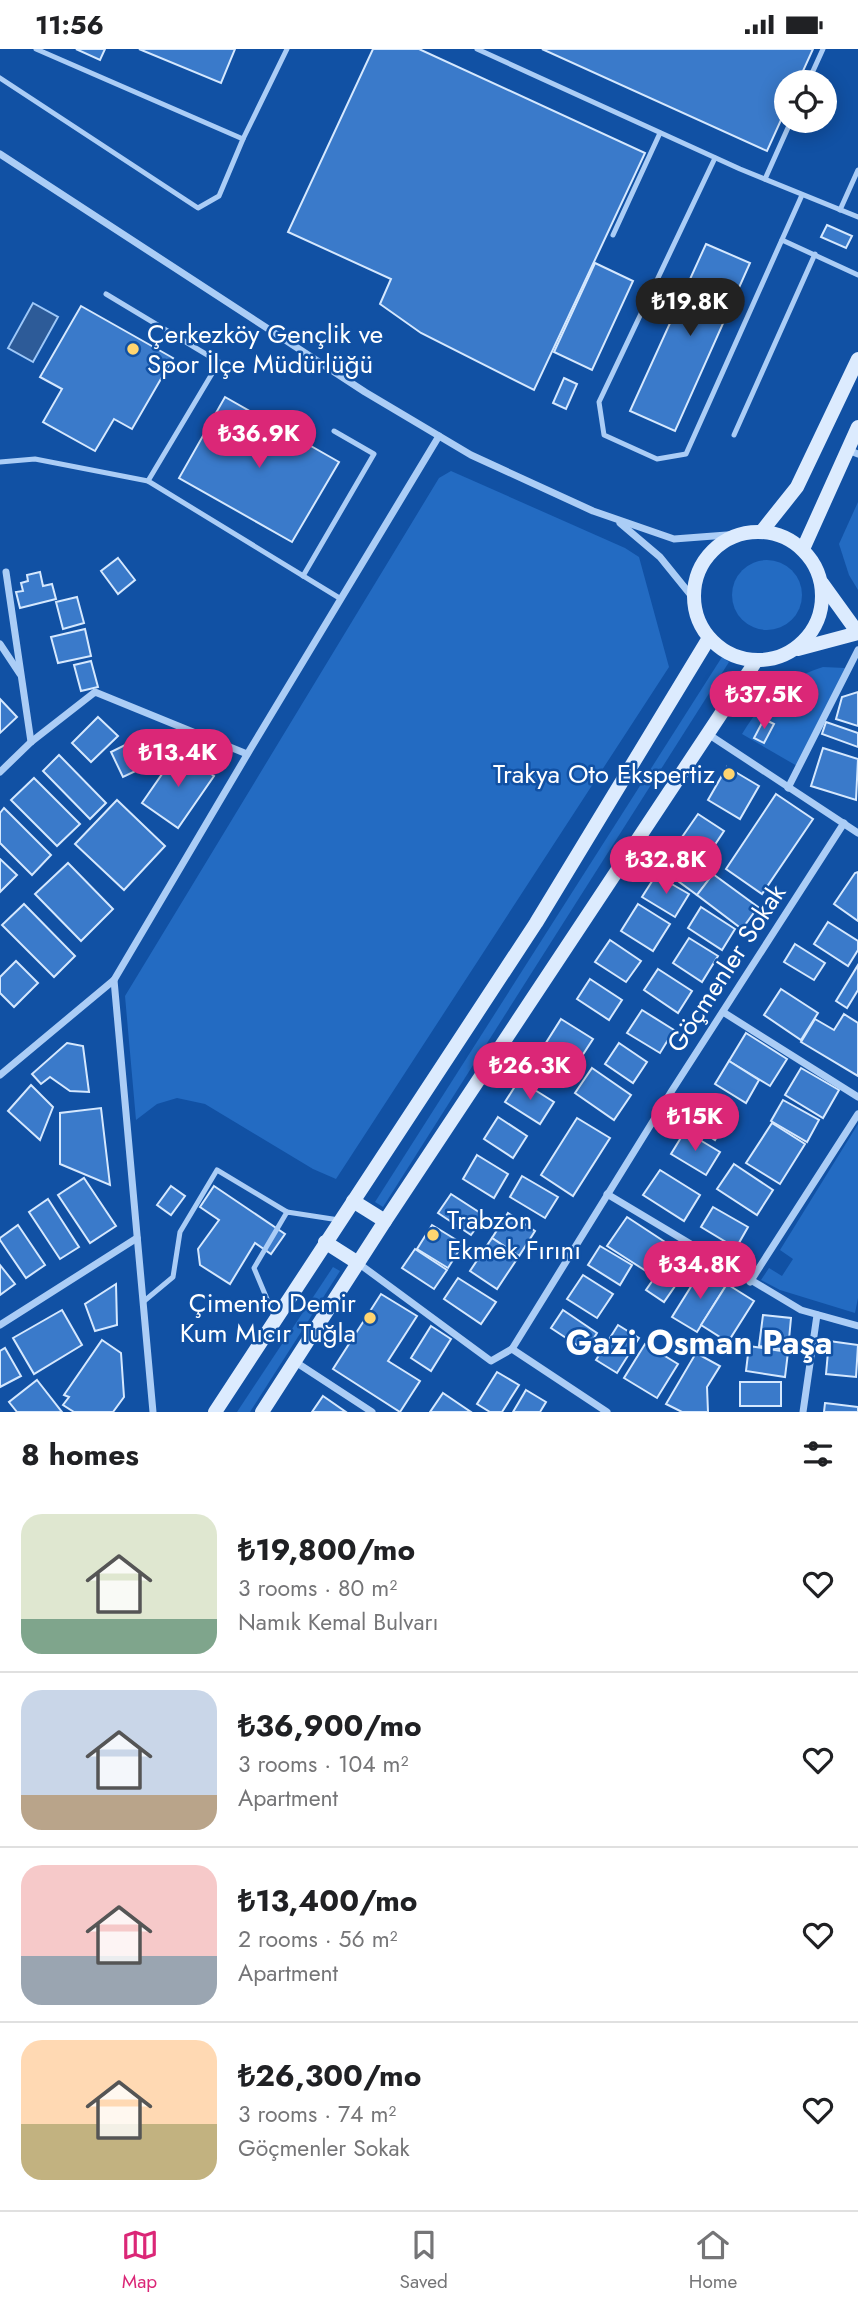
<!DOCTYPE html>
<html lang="en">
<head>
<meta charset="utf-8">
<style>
  :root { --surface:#fff; --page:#f2f2f2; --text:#202124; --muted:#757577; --line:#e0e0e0; --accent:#db2777 }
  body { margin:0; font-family:Jost,sans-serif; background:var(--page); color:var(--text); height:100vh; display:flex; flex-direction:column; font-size:26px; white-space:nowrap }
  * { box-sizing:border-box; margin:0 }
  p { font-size:23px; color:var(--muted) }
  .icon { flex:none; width:38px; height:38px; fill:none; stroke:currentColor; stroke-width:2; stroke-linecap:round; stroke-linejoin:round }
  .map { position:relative; height:1363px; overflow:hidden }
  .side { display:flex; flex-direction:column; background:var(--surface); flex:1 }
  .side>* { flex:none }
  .fabs { position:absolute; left:774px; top:21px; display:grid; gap:14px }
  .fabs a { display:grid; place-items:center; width:63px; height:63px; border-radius:50%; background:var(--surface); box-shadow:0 4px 18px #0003; font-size:35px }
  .price { position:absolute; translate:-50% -60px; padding:0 16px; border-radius:24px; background:var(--accent); color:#fff; font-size:23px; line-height:46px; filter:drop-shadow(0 2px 4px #0008) }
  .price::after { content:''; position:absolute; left:50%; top:42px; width:21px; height:16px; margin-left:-10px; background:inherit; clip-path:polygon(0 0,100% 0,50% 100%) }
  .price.active { background:#222; color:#fff }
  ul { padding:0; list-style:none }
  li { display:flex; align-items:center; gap:21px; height:175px; padding:0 21px }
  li+li { border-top:2px solid var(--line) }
  li span { display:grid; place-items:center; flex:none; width:196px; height:140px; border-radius:21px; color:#555 }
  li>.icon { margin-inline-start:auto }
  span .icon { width:84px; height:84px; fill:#fffc; stroke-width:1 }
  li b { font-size:30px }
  h2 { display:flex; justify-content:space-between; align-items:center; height:84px; padding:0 21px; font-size:30px }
  .status { display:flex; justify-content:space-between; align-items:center; height:49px; padding:0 35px; background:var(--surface); direction:ltr }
  .status svg { height:19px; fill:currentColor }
  .tab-bar { display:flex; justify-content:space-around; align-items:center; height:98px; border-top:2px solid var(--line); background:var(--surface); font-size:19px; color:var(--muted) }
  .tab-bar a { display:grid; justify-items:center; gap:4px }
  .tab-bar .active { color:var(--accent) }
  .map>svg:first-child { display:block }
  .green { fill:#236bc2 }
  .water { fill:#2d5b98; stroke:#9dc8f9; stroke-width:2 }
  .building { fill:#3a7aca; stroke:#d5e8fe; stroke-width:2 }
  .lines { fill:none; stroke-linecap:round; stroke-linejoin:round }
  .lane { stroke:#abcdf6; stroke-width:5 }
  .street { stroke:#abcdf6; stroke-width:7 }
  .secondary { stroke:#dcebfe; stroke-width:14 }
  .poi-dot { fill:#ffd570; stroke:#1151a4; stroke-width:2.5 }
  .labels { text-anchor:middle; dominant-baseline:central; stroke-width:5; stroke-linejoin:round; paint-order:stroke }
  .poi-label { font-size:26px; fill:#fff; stroke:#1151a4; text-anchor:start }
  .street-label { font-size:26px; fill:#fff; stroke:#1151a4 }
  .district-label { font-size:33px; font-weight:bold; fill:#fff; stroke:#1151a4 }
</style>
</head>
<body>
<div class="status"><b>11:56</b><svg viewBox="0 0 49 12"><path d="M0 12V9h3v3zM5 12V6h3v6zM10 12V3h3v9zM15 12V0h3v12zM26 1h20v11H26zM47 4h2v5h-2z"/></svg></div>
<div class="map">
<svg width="858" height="1363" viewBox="0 0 858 1363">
  <rect width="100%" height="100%" fill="#1151a4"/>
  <!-- green -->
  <g class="green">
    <polygon points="451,422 625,499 639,508 669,618 336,1130 313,1120 205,1055 177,1049 157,1055 136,1071 125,947 439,429"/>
    <polygon points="858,453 858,541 849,526 839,495"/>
    <circle cx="767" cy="546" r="35"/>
    <polygon points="722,608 729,613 383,1158 375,1153"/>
    <path d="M823,618L845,619L797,717L742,685C760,654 788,628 823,618Z"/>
    <polygon points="858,1075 858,1249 855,1264 780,1241 761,1231 769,1219 782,1227 793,1210 780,1201"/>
    <polygon points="333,1218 340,1222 250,1363 237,1363"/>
  </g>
  <!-- water -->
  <polygon class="water" points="33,254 58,268 33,313 8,299"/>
  <!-- building -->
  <g class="building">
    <polygon points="76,0 105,0 100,11"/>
    <polygon points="139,0 235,0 221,34"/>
    <polygon points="373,0 419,0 645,104 534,341 421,284 380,255 391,230 288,183"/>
    <polygon points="542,0 813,0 798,33 786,33 786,60 767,102"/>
    <polygon points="827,176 852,187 846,199 821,188"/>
    <polygon points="706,195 750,214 675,382 630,362"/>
    <polygon points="595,214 633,232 592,321 554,303"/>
    <polygon points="81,257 173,309 132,380 114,370 95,402 43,373 62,340 40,328"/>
    <polygon points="564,329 577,335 566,360 553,354"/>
    <polygon points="225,348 339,413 292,493 179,429"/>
    <polygon points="118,509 135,531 118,545 101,522"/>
    <polygon points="40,523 43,537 52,535 56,550 20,559 16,543 23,542 21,534 28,532 27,526"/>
    <polygon points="77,548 84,574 63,580 56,553"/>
    <polygon points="85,580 91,607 58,614 51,588"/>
    <polygon points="91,612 98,638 81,642 74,616"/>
    <polygon points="858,643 858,677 836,670 842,648"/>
    <polygon points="0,650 17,668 0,684"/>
    <polygon points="98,668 118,687 91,713 72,694"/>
    <polygon points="764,670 774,675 764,694 754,689"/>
    <polygon points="826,673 858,684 858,698 822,685"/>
    <polygon points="129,694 142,719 123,728 111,703"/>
    <polygon points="823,699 858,710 856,751 811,737"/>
    <polygon points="178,702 214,727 178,779 142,754"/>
    <polygon points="59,706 106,754 90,770 43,722"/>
    <polygon points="727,718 759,737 740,770 708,751"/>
    <polygon points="34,729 80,775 57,797 11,751"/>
    <polygon points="776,745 813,770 762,845 726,820"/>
    <polygon points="117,751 165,797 124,841 75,795"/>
    <polygon points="4,759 51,806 32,826 0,794 0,764"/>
    <polygon points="698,765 724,782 706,809 680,791"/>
    <polygon points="675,797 713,825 697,846 659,818"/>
    <polygon points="0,810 17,826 0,843"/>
    <polygon points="68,814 113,860 81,892 35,845"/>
    <polygon points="858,823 858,872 834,855 855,824"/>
    <polygon points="713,825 758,858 742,880 697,846"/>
    <polygon points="656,826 689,845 675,868 642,848"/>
    <polygon points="24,855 75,907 54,928 2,876"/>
    <polygon points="638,855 670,875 653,902 621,882"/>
    <polygon points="701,858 735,880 722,901 688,879"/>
    <polygon points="828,873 858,892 858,901 848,917 814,895"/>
    <polygon points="689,889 718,907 702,933 673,914"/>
    <polygon points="610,891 641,912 626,933 595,913"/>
    <polygon points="795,895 825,914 814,931 784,913"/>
    <polygon points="16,912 38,934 14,958 0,944 0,928"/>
    <polygon points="858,916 858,941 847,959 836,952"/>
    <polygon points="658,920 692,942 678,964 644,941"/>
    <polygon points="590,930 622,951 609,971 577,950"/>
    <polygon points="781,940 818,964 801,991 764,966"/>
    <polygon points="642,961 674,981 660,1004 627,984"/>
    <polygon points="844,965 858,974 858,1027 801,993 815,970 834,981"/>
    <polygon points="561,970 593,990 563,1036 532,1016"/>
    <polygon points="746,984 787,1010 770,1037 729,1012"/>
    <polygon points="67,994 83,997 89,1043 70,1042 50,1028 41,1035 32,1025"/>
    <polygon points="619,994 647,1013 633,1034 605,1015"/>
    <polygon points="729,1012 759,1031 746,1054 715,1035"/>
    <polygon points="592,1019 631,1046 614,1071 575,1044"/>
    <polygon points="801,1019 839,1041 823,1069 785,1046"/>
    <polygon points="519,1031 554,1053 540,1075 505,1053"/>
    <polygon points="31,1036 53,1058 40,1091 8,1062"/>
    <polygon points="706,1051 730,1067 715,1091 690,1075"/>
    <polygon points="783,1051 819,1071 807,1093 771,1072"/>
    <polygon points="101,1059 110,1136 60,1115 60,1064"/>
    <polygon points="498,1068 527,1087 513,1109 484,1090"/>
    <polygon points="577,1069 610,1089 573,1147 541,1126"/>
    <polygon points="772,1074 805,1095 780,1135 746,1114"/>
    <polygon points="685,1082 720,1103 706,1126 671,1105"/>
    <polygon points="477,1106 508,1125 494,1149 463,1130"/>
    <polygon points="734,1115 773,1141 757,1166 717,1140"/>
    <polygon points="660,1121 700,1146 684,1172 643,1146"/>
    <polygon points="522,1127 558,1148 545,1169 510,1148"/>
    <polygon points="84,1129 116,1177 90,1194 58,1146"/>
    <polygon points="171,1137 185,1147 171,1166 157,1156"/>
    <polygon points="214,1137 285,1185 271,1205 255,1194 230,1235 200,1216 198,1200 219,1171 200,1158"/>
    <polygon points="451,1145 485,1167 471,1186 438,1164"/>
    <polygon points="48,1150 79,1198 60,1210 29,1163"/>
    <polygon points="713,1158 748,1178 736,1199 701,1178"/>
    <polygon points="508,1164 535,1182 519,1207 492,1189"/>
    <polygon points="627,1168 665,1193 646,1222 607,1197"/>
    <polygon points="18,1176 45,1216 26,1229 0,1191 0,1189"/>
    <polygon points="432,1176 463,1195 448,1219 417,1200"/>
    <polygon points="492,1189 519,1207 497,1240 470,1222"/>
    <polygon points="600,1197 632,1216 620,1236 588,1216"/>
    <polygon points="415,1200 447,1221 434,1240 402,1219"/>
    <polygon points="673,1202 691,1214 664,1253 646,1241"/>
    <polygon points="0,1216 15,1235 0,1246"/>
    <polygon points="702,1220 727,1235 697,1283 672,1268"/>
    <polygon points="583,1226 613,1245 597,1269 567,1250"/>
    <polygon points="458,1229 496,1253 481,1275 444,1250"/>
    <polygon points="116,1235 117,1276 95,1282 85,1255"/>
    <polygon points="727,1235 754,1252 728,1293 701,1276"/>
    <polygon points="381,1245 417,1267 388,1312 420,1332 400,1363 333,1320"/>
    <polygon points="62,1261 82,1296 34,1325 13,1289"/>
    <polygon points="563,1261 597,1284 586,1302 551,1279"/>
    <polygon points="763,1266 791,1269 788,1301 759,1297"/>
    <polygon points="618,1276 639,1289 617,1324 596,1311"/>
    <polygon points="431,1277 451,1290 431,1322 411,1309"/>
    <polygon points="102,1291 121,1304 124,1348 113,1363 74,1363 63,1356 69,1348 64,1346"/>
    <polygon points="829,1292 858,1296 856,1328 826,1325"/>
    <polygon points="645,1295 678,1315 657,1349 624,1329"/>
    <polygon points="749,1297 788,1303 785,1328 746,1322"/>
    <polygon points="5,1299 21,1327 0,1338 0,1302"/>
    <polygon points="696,1304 720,1317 707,1338 708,1363 682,1363 666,1355"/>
    <polygon points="497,1323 519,1336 502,1363 490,1363 477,1355"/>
    <polygon points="37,1331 62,1363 17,1363 9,1353"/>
    <rect x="740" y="1333" width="41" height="24"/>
    <polygon points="526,1341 546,1353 540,1363 513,1363"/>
    <polygon points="443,1344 471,1363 430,1363"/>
    <polygon points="323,1347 346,1363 312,1363"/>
    <polygon points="825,1354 858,1358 858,1363 824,1363"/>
  </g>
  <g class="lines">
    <!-- lane -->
    <g class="lane">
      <polyline points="36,0 243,90"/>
      <polyline points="477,0 740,120 858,168"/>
      <polyline points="0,29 198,159 219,147 243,90 287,0"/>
      <polyline points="808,33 823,0"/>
      <polyline points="715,109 599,353 604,386 657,410 686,405 802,146"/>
      <polyline points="765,130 791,72"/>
      <polyline points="840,161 858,121"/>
      <polyline points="613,186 660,84"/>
      <polyline points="782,191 858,226"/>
      <polyline points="106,245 219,313 148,432 341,550"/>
      <polyline points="734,386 815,205"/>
      <polyline points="0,413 35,410 148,432"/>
      <polyline points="303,527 374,405 334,382"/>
      <polyline points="143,1253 173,1228 180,1183 217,1121 287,1163"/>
      <polyline points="275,1269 254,1219 287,1163 339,1171"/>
    </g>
    <!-- street -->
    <g class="street">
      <polyline points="0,105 365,343 471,406 593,462 674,490 740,485"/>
      <polyline points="848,401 858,405"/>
      <polyline points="620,474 660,508 694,550"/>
      <polyline points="6,523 31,693"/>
      <polyline points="0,595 20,625"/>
      <polyline points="708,685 858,784"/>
      <polyline points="0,723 31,693 95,643 247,705"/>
      <polyline points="788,739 858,601"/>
      <polyline points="723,963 858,1048"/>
      <polyline points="0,1026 114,931"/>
      <polyline points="607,1145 801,1261 858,1277"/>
      <polyline points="358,1214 491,1312 512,1300"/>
      <polyline points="750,1233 858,1065"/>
      <polyline points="0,1276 137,1189"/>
      <polyline points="512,1300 671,1043 844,774"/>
      <polyline points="512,1300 607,1363"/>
      <polyline points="294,1312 372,1363"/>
      <polyline points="153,1363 114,931 251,699 439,387"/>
      <polyline points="803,1363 817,1266"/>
    </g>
    <!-- secondary -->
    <g class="secondary">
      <polyline points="762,482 797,438 858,310"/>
      <circle cx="758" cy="547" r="64"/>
      <polyline points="803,500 858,378"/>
      <polyline points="822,534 858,584"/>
      <polyline points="798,600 858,584"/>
      <polyline points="353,1152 385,1172"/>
      <polyline points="325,1193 358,1214"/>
      <polyline points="215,1363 536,874 709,589"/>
      <polyline points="262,1363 385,1172 756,612"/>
    </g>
  </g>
  <!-- markers -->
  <g class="poi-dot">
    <circle cx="133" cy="300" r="7"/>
    <circle cx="729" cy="725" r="7"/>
    <circle cx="433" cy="1186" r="7"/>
    <circle cx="370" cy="1269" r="7"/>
  </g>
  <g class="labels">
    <!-- poi labels -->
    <g class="poi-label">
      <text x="147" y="285">Çerkezköy Gençlik ve<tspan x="147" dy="30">Spor İlçe Müdürlüğü</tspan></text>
      <text x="715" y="725" text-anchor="end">Trakya Oto Ekspertiz</text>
      <text x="447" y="1171">Trabzon<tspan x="447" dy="30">Ekmek Fırını</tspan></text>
      <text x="356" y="1254" text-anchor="end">Çimento Demir<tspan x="356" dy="30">Kum Mıcır Tuğla</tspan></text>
    </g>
    <!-- street labels -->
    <g class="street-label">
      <text transform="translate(726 919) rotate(-57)">Göçmenler Sokak</text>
    </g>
    <!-- district labels -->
    <g class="district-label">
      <text x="699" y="1293">Gazi Osman Paşa</text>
    </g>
  </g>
</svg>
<div class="fabs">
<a><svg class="icon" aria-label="locate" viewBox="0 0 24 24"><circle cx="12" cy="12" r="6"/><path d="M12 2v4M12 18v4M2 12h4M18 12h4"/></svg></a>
</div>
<b class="price active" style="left:690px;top:289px">₺19.8K</b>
<b class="price" style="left:259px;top:421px">₺36.9K</b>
<b class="price" style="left:764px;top:682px">₺37.5K</b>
<b class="price" style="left:178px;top:740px">₺13.4K</b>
<b class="price" style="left:666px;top:847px">₺32.8K</b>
<b class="price" style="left:530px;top:1053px">₺26.3K</b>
<b class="price" style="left:695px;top:1104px">₺15K</b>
<b class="price" style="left:700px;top:1252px">₺34.8K</b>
</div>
<section class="side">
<h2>8 homes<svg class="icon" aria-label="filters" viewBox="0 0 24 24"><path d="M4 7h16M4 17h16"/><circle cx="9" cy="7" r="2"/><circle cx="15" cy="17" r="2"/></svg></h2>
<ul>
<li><span style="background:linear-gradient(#dfe7d0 75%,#7fa58c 0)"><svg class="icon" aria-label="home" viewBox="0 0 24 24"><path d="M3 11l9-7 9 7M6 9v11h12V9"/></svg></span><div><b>₺19,800/mo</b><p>3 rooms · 80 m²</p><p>Namık Kemal Bulvarı</p></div><svg class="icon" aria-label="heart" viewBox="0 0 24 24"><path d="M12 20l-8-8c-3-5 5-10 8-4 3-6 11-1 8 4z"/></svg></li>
<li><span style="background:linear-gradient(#c9d6e8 75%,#b9a48a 0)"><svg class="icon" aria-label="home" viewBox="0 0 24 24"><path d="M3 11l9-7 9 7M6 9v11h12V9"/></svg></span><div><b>₺36,900/mo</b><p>3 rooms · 104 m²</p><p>Apartment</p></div><svg class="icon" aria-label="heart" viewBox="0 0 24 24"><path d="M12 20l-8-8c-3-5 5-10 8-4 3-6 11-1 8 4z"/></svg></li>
<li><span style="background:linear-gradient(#f6c9c9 65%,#9aa5b1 0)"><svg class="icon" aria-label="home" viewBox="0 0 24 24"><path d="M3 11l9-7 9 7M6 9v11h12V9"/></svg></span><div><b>₺13,400/mo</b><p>2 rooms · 56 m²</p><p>Apartment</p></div><svg class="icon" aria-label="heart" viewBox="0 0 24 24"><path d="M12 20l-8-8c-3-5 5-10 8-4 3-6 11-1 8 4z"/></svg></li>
<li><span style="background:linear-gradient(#ffd9b3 60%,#c2b280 0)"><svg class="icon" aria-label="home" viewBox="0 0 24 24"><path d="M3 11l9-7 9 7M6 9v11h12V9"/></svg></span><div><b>₺26,300/mo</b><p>3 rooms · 74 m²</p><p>Göçmenler Sokak</p></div><svg class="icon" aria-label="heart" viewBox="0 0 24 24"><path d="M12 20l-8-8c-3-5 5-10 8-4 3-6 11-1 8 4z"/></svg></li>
</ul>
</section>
<nav class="tab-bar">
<a class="active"><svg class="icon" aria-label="map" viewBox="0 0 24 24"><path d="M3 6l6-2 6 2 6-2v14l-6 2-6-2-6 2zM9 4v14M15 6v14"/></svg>Map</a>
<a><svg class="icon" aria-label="saved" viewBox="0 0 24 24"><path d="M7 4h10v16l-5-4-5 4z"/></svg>Saved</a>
<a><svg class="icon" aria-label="home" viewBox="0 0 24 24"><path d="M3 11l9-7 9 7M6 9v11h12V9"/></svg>Home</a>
</nav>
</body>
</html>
